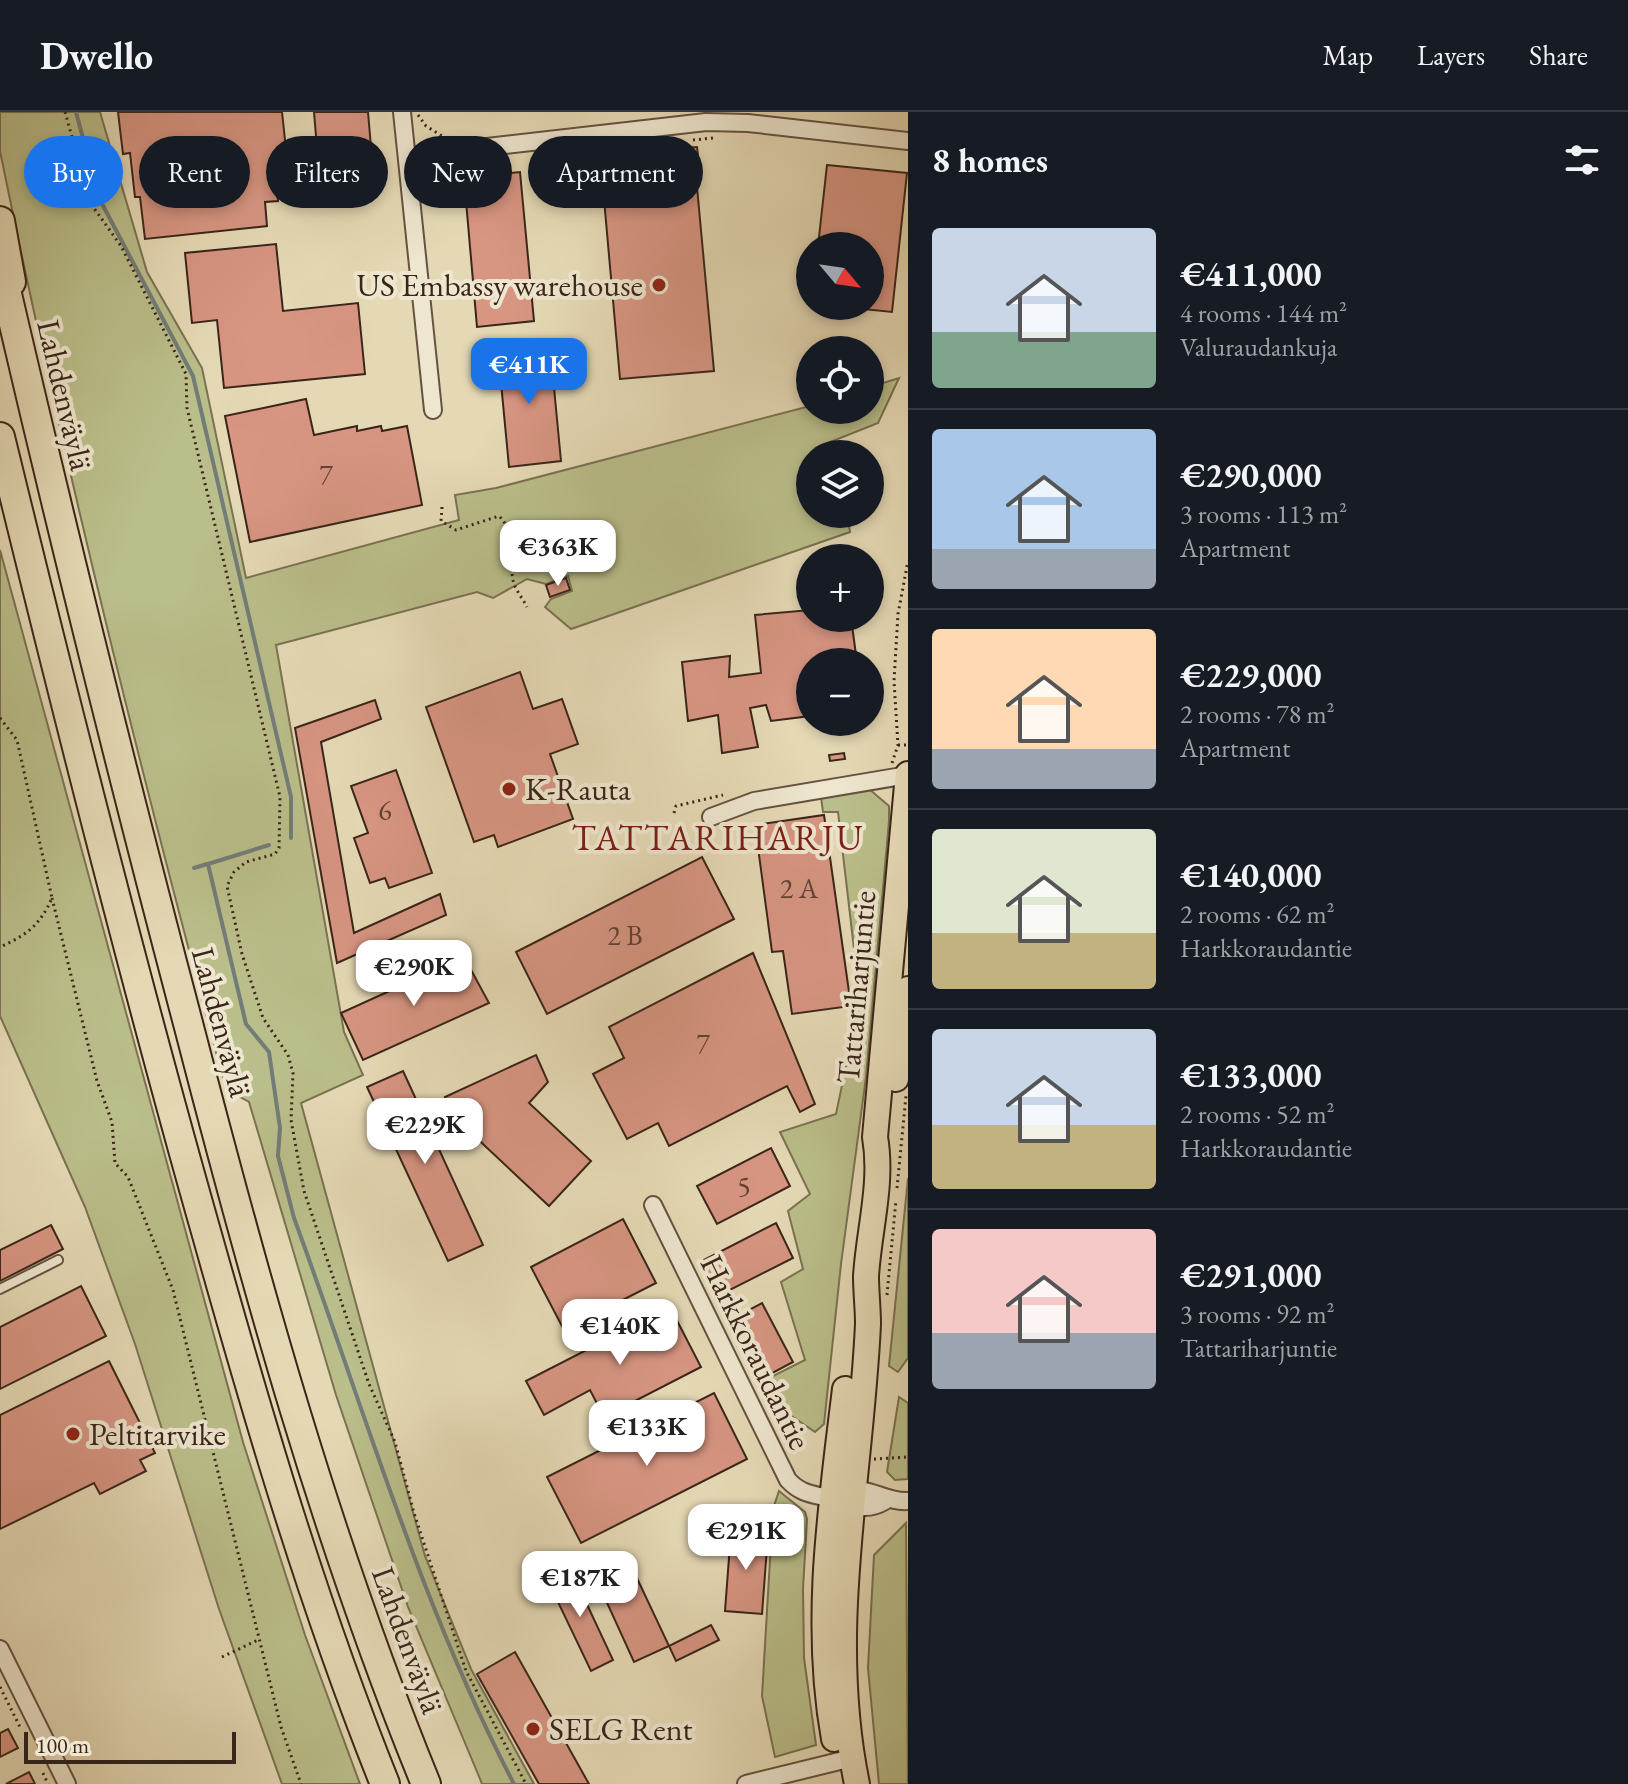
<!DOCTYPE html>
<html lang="en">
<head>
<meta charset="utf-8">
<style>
  :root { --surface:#171b24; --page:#20242c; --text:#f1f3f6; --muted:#9ea1a6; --line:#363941; --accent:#1a73e8 }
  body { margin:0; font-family:"EB Garamond",serif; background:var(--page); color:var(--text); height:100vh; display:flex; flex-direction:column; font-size:30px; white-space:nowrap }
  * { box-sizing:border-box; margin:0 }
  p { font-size:26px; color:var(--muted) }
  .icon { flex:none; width:44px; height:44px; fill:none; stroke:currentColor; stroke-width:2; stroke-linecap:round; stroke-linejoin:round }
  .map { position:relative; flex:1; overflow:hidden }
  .drawer { display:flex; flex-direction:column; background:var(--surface); width:720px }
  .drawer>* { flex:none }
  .guide { position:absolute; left:24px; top:24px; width:760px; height:72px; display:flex; gap:16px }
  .needle { width:52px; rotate:119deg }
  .tools { position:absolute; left:796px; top:120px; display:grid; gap:16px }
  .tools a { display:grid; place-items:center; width:88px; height:88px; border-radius:50%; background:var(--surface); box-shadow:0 4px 12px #0003; font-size:40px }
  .scale { position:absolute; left:24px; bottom:20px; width:212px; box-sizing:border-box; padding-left:8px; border:4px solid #3a2519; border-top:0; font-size:22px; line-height:28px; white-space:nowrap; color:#3a2519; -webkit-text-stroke:6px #eee6cf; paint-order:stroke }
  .price { position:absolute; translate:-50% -68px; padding:0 18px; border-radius:16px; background:#fff; color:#222; font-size:26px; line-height:52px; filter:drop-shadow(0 2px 4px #0008) }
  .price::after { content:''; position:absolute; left:50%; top:48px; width:24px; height:18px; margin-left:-12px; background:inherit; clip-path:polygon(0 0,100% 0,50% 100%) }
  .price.current { background:var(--accent); color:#fff }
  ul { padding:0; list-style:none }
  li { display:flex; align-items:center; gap:24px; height:200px; padding:0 24px }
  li+li { border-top:2px solid var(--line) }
  li span { display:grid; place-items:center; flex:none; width:224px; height:160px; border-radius:8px; color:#555 }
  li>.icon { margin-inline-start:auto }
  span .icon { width:96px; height:96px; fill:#fffc; stroke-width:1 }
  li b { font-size:34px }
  h2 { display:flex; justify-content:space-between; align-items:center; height:96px; padding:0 24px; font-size:34px }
  .pill { padding:0 28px; border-radius:36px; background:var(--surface); box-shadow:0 4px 12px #0003; font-size:28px; line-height:72px }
  .pill.current { background:var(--accent); color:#fff }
  header { display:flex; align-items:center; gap:48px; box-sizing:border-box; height:112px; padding:0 40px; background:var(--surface); border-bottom:2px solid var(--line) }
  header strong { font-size:38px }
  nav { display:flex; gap:44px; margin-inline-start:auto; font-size:28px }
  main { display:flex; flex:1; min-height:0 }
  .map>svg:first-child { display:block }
  .green { fill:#babe8a; stroke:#7a7252; stroke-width:2 }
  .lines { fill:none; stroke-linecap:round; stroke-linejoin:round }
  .stream { stroke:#737d78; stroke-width:4 }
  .building { fill:#d79582; stroke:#3a2519; stroke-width:2 }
  .lane-casing { stroke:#655240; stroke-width:12 }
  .street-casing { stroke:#655240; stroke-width:20 }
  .primary-casing { stroke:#3a2519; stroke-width:28 }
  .highway-casing { stroke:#3a2519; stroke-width:32 }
  .path { stroke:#3a2519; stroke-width:3; stroke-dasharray:2 4; stroke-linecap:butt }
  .lane { stroke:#eee6cf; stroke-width:8 }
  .street { stroke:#eee6cf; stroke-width:16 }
  .primary { stroke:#e5d9b5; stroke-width:24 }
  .highway { stroke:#e5d9b5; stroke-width:28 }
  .poi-dot { fill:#8f2418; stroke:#eee6cf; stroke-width:3 }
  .labels { text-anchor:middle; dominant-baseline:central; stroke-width:8; stroke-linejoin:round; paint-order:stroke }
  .number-label { font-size:28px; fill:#614133 }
  .poi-label { font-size:32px; fill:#3a2519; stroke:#eee6cf; text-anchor:start }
  .street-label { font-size:32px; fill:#3a2519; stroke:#eee6cf }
  .quarter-label { font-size:36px; letter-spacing:2px; fill:#7a1f14; stroke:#eee6cf }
</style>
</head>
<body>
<header>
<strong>Dwello</strong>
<nav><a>Map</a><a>Layers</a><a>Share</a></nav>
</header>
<main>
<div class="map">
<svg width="908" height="1672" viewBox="0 0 908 1672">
  <rect width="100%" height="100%" fill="#e5d9b5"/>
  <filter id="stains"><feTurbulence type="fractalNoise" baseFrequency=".0025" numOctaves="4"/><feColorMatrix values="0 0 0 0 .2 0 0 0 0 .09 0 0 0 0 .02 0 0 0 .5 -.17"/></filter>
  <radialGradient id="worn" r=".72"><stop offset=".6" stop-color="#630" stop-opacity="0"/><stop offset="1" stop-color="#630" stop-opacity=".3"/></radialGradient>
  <!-- green -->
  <g class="green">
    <path d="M0,0H100L147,160L202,256L246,466L459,408L455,383L496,376L810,294V298H870V275L899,266L878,311L815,336L802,366L810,382V402H820L823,407L849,414L850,420L571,517L545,495L551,487L572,479L568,464L546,472L527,467L493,486L477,480L276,533L344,920L363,963L301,991L425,1444L471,1557L534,1672H482L478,1662L408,1495L336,1283L249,990L226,977C142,666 64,354 0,39Z"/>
    <polygon points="0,438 243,1330 305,1523 360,1672 282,1672 219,1497 135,1232 85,1095 0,904"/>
    <polygon points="869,677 889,694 889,709 866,965 841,1152 824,1312 815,1320 774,1292 771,1265 805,1248 781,1170 803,1157 788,1099 810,1082 780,1020 836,1002 860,888 838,700 823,700 821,685"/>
    <polygon points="908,1066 908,1246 898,1260 889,1254"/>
    <polygon points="899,1285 908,1291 908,1367 895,1368 887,1360"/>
    <polygon points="779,1379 805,1400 807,1407 803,1477 804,1546 816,1633 775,1645 762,1584 773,1397"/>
    <polygon points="906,1411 908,1672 879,1672 868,1556 874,1443"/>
  </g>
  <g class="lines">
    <!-- stream -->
    <g class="stream">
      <polyline points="76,0 99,86 193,264 291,685 291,726"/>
      <path d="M269,733L208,752L246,912L269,940L280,1016L278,1044L294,1106C364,1296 420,1492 514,1672"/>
      <polyline points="194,756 207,752"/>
    </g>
  </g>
  <!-- building -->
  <g class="building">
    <polygon points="118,0 282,0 288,56 275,57 278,89 265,90 267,114 145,127 140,85 135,85 130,41 123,42"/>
    <polygon points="314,0 368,0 375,82 340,86 338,70 320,72"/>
    <polygon points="697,35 698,43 688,44 687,36"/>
    <polygon points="682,48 684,76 697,75 714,259 620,267 604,87 587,88 584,57"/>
    <polygon points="827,53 907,61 892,200 834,194 870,194 870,134 818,134"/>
    <polygon points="520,60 534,209 477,215 464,66"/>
    <polygon points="276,132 283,199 358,191 365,262 224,276 217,208 192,211 185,141"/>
    <polygon points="550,234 561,349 509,355 498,239"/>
    <polygon points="306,287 314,323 357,314 357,319 381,314 382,319 407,314 422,393 250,430 225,304"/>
    <polygon points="566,466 570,478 550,485 546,473"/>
    <polygon points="810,498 810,506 851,506 857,550 810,550 810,604 771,609 766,593 750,596 758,635 722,641 718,603 688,609 682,550 730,544 729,565 761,561 755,503"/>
    <polygon points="520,560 533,597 562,587 578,632 550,642 573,707 498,735 494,723 474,730 426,595"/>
    <polygon points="375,588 381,607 321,630 354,821 440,782 446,803 337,851 295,616"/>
    <polygon points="844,641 845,647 830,649 829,643"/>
    <polygon points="396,658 432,761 389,776 385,766 370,771 354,726 368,721 351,674"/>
    <polygon points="824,703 851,894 792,902 783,839 772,840 755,713"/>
    <polygon points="702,745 734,807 547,902 516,840"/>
    <polygon points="753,841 815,992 800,1000 787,974 669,1034 658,1011 627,1027 593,962 624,946 609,915"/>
    <polygon points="464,845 489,891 363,948 341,901"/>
    <polygon points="536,943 548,970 529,991 591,1049 549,1094 454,1005 445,985"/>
    <polygon points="403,959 483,1133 448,1149 367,975"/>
    <polygon points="771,1036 790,1074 717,1112 697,1074"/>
    <polygon points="623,1107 656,1171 564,1218 531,1155"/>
    <polygon points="776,1111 793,1146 720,1183 702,1149"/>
    <polygon points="51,1113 63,1137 0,1169 0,1138"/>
    <polygon points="81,1174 106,1224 0,1277 0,1215"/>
    <polygon points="762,1191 793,1250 763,1266 732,1207"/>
    <polygon points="670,1195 701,1255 604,1305 590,1278 544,1303 526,1269"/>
    <polygon points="109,1249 155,1341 140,1348 146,1359 100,1382 94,1371 0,1417 0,1303"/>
    <polygon points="714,1281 747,1347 581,1431 547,1365"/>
    <polygon points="731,1419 768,1422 762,1502 725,1499"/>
    <polygon points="627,1445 669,1534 634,1550 593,1460"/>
    <polygon points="570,1456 613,1548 591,1559 547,1467"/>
    <polygon points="711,1513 719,1528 676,1549 669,1534"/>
    <polygon points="515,1540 589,1672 539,1672 477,1562"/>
    <polygon points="8,1617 18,1636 0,1645 0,1621"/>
    <polygon points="29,1660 35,1672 6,1672"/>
  </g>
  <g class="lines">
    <!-- lane casing -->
    <g class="lane-casing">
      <polyline id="lane" points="0,1177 58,1148"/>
    </g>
    <!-- street casing -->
    <g class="street-casing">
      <g id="street">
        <polyline points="402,0 433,298"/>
        <polyline points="408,44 706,10 748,11 908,29"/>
        <polyline points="711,705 754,689 908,663"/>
        <path d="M653,1093L788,1368C801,1382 812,1382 829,1386C852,1391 863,1402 885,1389"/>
        <path d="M844,1381C866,1371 885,1391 908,1389"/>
        <polyline points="0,1537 67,1672"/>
        <polyline points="746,1672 852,1646"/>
      </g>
    </g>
    <!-- primary casing -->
    <g class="primary-casing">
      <g id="primary">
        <polyline points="896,967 908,877"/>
        <path d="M834,1627C813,1510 831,1393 845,1277"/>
        <path d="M857,1672C825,1518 861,1366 868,1212C868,1196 866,1180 866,1164C869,1117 883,1071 875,1025L908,662"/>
      </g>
    </g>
    <!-- highway casing -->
    <g class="highway-casing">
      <g id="highway">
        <polyline points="0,109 11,170"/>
        <path d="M0,152C59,408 122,661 189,915C255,1170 326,1428 426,1672"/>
        <path d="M0,325C65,592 132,859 207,1123C259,1308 313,1493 385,1672"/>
      </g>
    </g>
    <!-- path -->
    <g class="path">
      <polyline points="65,0 91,92 121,134 186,262 187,296 280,685 279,736 275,742 246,750 234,760 227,774 242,842 263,906 288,943 293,961 291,1008 304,1079 369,1272 395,1330 414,1401 466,1559 526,1672"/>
      <polyline points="418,3 426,14 442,24"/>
      <polyline points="693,28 713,26"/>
      <path d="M442,395L441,409L456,418L499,404C519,423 507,450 514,472C517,480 523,487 527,495"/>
      <path d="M0,606L17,628L52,786C40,813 27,823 0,835"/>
      <polyline points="898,633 908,633"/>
      <polyline points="892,651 898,633 894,569 898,502 908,449"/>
      <polyline points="674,701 676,694 723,683"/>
      <polyline points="52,786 97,969 112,1010 115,1051 128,1065 173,1178 281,1615 301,1672"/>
      <polyline points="897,1076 906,984"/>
      <polyline points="887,1183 896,1088"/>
      <polyline points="874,1347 908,1345"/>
      <polyline points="222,1545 260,1527"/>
      <polyline points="0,1575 20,1615"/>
      <polyline points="43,1661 48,1672"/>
    </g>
    <!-- lane -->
    <use href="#lane" class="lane"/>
    <!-- street -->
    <use href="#street" class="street"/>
    <!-- primary -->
    <use href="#primary" class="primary"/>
    <!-- highway -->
    <use href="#highway" class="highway"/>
  </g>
  <!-- markers -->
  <g class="poi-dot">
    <circle cx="659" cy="173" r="8"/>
    <circle cx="509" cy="677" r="8"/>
    <circle cx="73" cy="1322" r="8"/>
    <circle cx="533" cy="1617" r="8"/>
  </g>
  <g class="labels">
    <!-- number labels -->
    <g class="number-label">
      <text x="326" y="362">7</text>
      <text x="385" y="698">6</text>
      <text x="799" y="776">2 A</text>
      <text x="625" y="823">2 B</text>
      <text x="703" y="931">7</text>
      <text x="744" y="1074">5</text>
    </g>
    <!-- poi labels -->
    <g class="poi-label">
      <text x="643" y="173" text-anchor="end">US Embassy warehouse</text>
      <text x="525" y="677">K-Rauta</text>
      <text x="89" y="1322">Peltitarvike</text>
      <text x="549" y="1617">SELG Rent</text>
    </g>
    <!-- street labels -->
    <g class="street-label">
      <text transform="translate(65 283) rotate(77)">Lahdenväylä</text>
      <text transform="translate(856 875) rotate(-85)">Tattariharjuntie</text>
      <text transform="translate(222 910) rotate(75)">Lahdenväylä</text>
      <text transform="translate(756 1240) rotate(64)">Harkkoraudantie</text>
      <text transform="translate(408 1528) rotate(70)">Lahdenväylä</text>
    </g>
    <!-- quarter labels -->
    <g class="quarter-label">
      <text x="718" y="725">TATTARIHARJU</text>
    </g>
  </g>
  <rect width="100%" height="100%" filter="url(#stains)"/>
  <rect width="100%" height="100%" fill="url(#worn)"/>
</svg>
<div class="tools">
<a><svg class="needle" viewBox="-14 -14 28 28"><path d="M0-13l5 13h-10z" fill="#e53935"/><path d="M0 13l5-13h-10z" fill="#9ea1a6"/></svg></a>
<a><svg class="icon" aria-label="locate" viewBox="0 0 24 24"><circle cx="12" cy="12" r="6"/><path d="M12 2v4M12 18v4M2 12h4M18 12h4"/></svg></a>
<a><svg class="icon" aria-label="layers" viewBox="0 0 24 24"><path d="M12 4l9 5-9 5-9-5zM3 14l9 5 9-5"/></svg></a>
<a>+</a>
<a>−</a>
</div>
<div class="scale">100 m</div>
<b class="price current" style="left:529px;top:294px">€411K</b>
<b class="price" style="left:558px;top:476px">€363K</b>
<b class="price" style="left:414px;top:896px">€290K</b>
<b class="price" style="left:425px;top:1054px">€229K</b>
<b class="price" style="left:620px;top:1255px">€140K</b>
<b class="price" style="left:647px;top:1356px">€133K</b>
<b class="price" style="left:746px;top:1460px">€291K</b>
<b class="price" style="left:580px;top:1507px">€187K</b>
<div class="guide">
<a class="pill current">Buy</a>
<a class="pill">Rent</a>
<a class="pill">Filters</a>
<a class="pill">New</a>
<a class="pill">Apartment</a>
</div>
</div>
<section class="drawer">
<h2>8 homes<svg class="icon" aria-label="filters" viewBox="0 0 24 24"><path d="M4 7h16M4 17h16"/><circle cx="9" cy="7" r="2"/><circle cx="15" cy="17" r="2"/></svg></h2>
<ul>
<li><span style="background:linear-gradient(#c9d6e8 65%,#7fa58c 0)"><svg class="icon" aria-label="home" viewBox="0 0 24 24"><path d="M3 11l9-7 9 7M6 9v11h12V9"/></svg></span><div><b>€411,000</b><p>4 rooms · 144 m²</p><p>Valuraudankuja</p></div></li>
<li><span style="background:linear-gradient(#a9c7e8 75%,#9aa5b1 0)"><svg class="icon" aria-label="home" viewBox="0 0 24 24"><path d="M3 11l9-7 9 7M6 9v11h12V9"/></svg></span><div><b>€290,000</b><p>3 rooms · 113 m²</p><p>Apartment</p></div></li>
<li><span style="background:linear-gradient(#ffd9b3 75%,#9aa5b1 0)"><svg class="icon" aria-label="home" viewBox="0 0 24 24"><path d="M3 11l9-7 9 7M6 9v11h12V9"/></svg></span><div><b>€229,000</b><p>2 rooms · 78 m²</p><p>Apartment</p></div></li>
<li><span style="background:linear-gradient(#dfe7d0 65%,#c2b280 0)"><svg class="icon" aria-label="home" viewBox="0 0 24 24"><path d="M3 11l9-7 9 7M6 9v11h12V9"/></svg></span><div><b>€140,000</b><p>2 rooms · 62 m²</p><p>Harkkoraudantie</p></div></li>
<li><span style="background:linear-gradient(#c9d6e8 60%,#c2b280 0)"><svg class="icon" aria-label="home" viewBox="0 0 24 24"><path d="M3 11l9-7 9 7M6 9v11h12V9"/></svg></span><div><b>€133,000</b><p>2 rooms · 52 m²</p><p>Harkkoraudantie</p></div></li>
<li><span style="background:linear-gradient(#f6c9c9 65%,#9aa5b1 0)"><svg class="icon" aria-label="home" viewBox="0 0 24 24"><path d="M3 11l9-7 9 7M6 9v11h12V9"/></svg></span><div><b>€291,000</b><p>3 rooms · 92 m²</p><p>Tattariharjuntie</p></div></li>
</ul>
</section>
</main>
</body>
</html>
